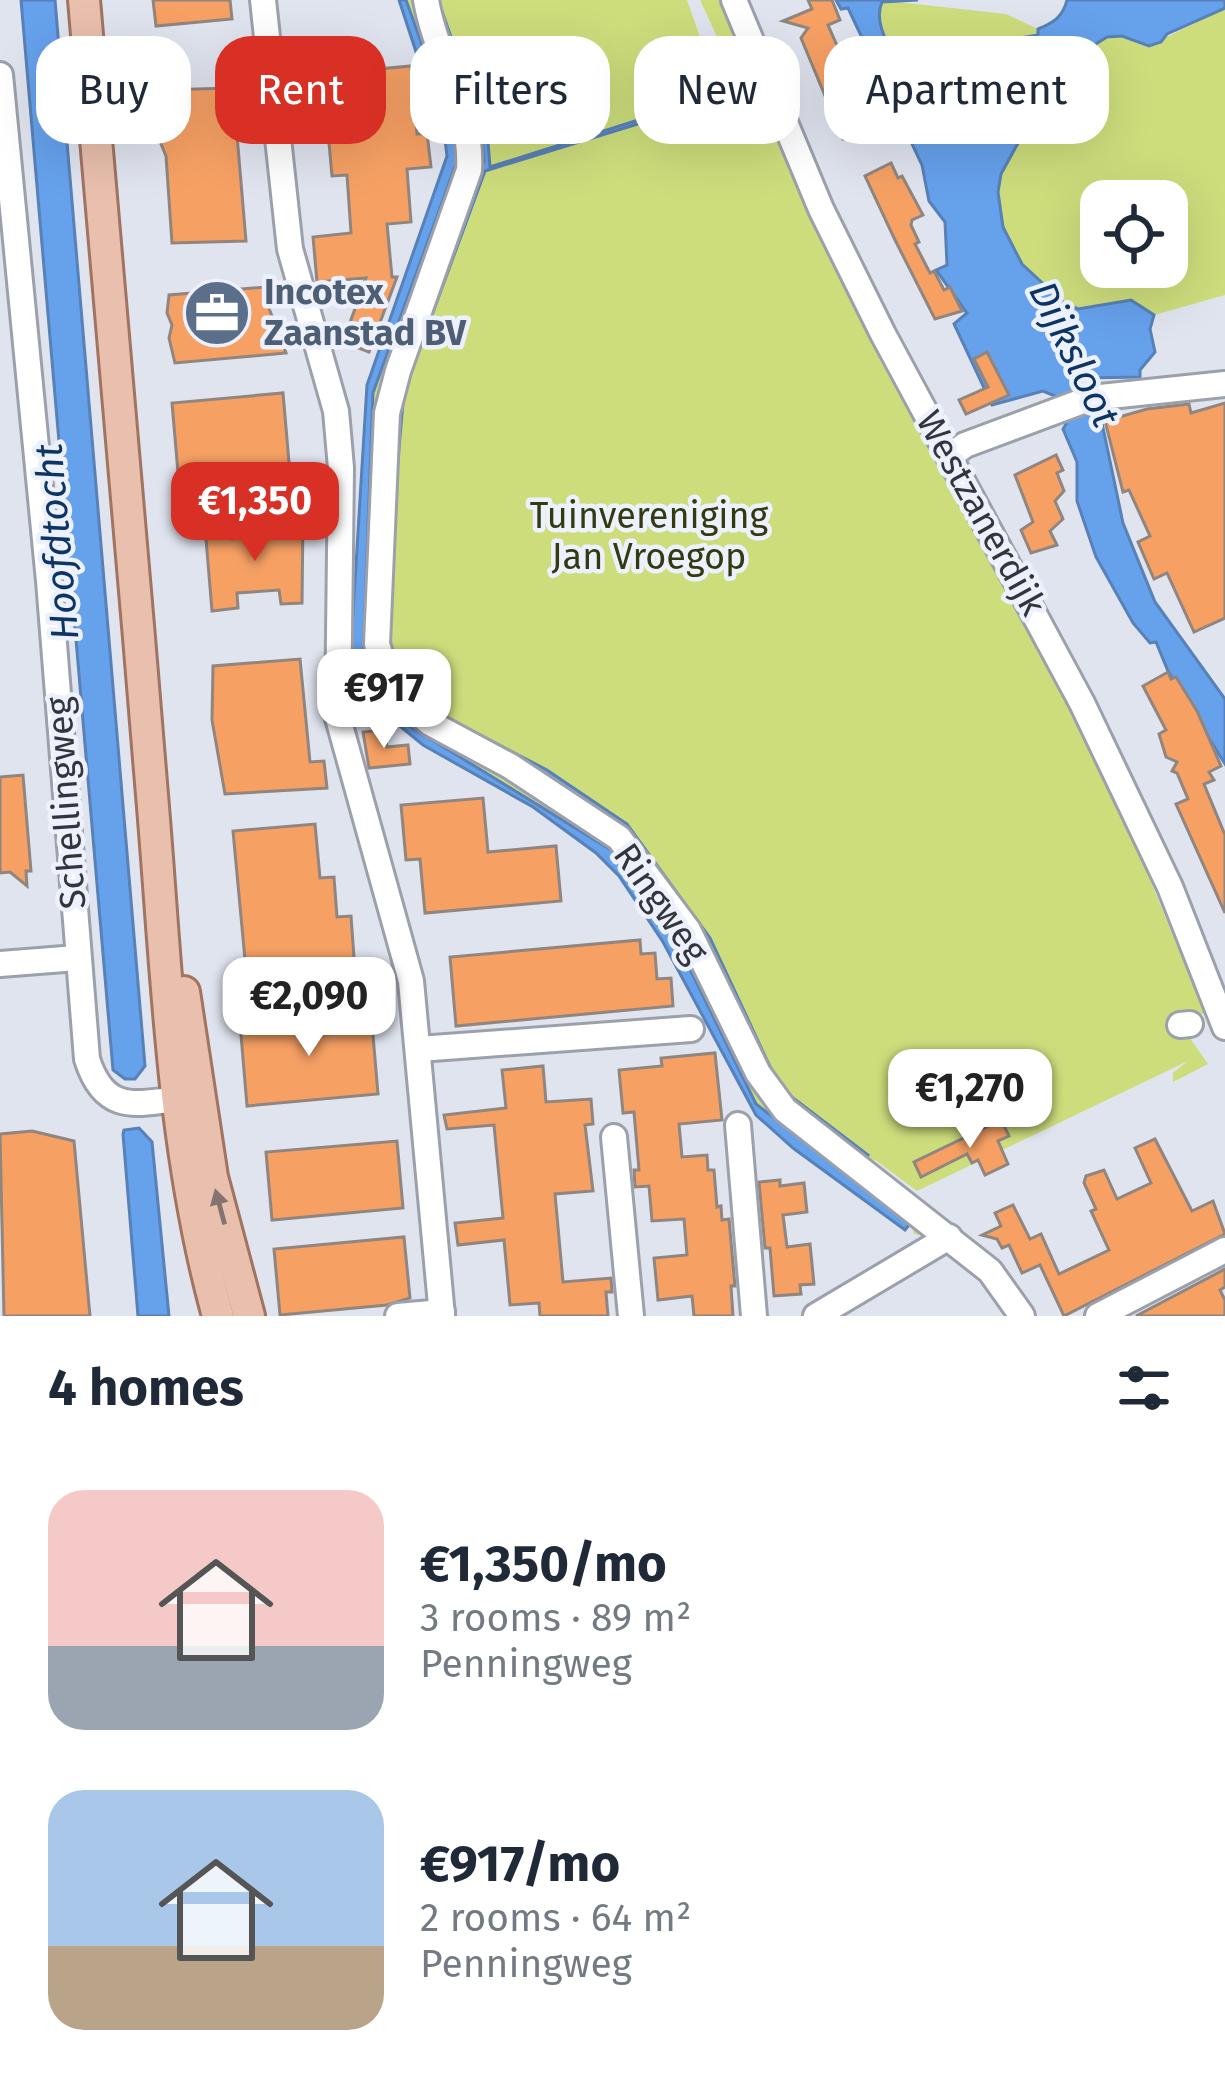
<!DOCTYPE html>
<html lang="en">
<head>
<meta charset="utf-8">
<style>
  :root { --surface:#fff; --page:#f2f2f3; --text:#1f2937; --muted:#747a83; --accent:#d93025 }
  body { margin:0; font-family:"Fira Sans",sans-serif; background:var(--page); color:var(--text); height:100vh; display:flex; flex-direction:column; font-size:45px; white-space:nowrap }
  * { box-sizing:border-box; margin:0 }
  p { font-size:39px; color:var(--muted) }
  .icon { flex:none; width:66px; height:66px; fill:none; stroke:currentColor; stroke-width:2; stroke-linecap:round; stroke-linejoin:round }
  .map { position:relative; height:1316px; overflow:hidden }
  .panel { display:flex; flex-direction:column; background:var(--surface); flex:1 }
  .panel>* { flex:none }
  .guide { position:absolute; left:36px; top:36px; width:1155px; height:108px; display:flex; gap:24px }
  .tools { position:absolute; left:1080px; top:180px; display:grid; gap:24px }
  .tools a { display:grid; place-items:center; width:108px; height:108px; border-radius:24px; background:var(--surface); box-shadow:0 12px 48px #0002; font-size:60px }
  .price { position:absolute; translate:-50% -102px; padding:0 27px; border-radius:24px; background:#fff; color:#222; font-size:39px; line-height:78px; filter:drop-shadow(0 3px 6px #0008) }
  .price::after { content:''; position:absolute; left:50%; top:72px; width:36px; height:27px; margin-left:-18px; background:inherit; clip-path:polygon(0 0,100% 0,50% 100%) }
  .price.current { background:var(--accent); color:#fff }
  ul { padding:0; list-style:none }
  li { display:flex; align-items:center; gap:36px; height:300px; padding:0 48px }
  li span { display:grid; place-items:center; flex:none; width:336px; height:240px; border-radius:36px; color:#555 }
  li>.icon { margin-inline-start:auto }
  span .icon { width:144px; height:144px; fill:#fffc; stroke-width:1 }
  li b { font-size:51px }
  h2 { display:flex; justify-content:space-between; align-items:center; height:144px; padding:0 48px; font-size:51px }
  .pill { padding:0 42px; border-radius:36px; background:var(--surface); box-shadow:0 12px 48px #0002; font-size:42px; line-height:108px }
  .pill.current { background:var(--accent); color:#fff }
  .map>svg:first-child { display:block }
  .green { fill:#cddd7c; fill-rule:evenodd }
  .water { fill:#66a1ec; stroke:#5781b7; stroke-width:3 }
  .building { fill:#f6a064; stroke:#90867f; stroke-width:3 }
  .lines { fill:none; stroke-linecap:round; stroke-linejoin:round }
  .minor-casing { stroke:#9ca0ab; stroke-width:30 }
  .major-casing { stroke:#a17361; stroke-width:36 }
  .minor { stroke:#fff; stroke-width:24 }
  .major { stroke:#e9bfad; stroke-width:30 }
  .oneway { fill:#85736e }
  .labels { text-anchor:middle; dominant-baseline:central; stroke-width:9; stroke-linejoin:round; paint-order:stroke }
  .service-label { font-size:36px; font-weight:bold; fill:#4e5e75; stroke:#edf1fd; text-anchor:start }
  .street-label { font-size:36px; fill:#34353a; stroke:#edf1fd }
  .park-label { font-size:36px; fill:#343a10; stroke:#edf1fd }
  .water-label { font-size:39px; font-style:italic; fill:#0c3564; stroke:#edf1fd }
</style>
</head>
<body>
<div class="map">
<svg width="1225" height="1316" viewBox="0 0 1225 1316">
  <rect width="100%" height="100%" fill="#e0e4ef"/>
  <!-- green -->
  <g class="green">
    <polygon points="406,0 421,0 467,147 396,362 382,680 611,839 676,921 759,1085 918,1223 920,1235 914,1234 910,1223 875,1193 756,1104 688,965 657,912 600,841 408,725 380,702 369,685 363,661 373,393 457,161 456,137"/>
    <polygon points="438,0 687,0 720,94 490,167 488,142"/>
    <path d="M700,0H724L771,104L818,230L1016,597L1139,853L1205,1013L1183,1021L1179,1012L1169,1018L1176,1033L1183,1028L1208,1064L1173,1082V1073L1188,1061L917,1191L875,1160L868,1165L787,1105L636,850L472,731L463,726L459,732L422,711L385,655L387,512H396L397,497L387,496L394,400L475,120L482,136L484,161L400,392L397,492L404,391L485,170L722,98L746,145L718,39ZM533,768L627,824L710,938L780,1088L867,1155L787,1100L771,1078L624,827Z"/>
    <path d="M888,1L1006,14L1038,29L1039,35C1007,65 971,102 923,97L885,38L878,6Z"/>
    <path d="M1225,8V295L1154,315C1129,290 1105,315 1076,308C1056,304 1031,277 1021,261C1008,240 996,216 998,191C999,169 1013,151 1023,132C1028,124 1027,114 1031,106C1048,79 1086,30 1123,37C1132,38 1141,43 1149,46ZM1101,201H1167V267H1101Z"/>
  </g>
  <!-- water -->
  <g class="water">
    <polygon points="21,0 55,0 145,1066 135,1079 125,1079 113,1070"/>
    <polygon points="399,0 406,0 458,144 457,161 373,393 363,661 369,685 380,702 408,725 611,850 657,912 688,965 756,1104 901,1213 910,1224 905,1230 793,1148 756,1115 663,942 619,876 596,853 533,807 423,745 363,696 352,654 352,630 367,385 447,156 445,140"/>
    <polygon points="438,0 488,142 490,167 720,94 722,98 485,171 404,391 395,494 400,392 484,161 482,136 445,39"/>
    <path d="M836,0H918L882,2C869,30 907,73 923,96L940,98L996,75L1009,40L1038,35V29C1053,23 1063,17 1067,0H1225V8L1167,34L1161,42L1149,46L1122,36L1107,37L1062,65L1029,109L1028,125L1001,174L998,192L1003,227L1022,264L1064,303L1078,309L1131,300L1154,315L1150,329L1155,352L1140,370V377L1085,378L1077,385L1078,397L1110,416L1102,423L1123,523L1155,602L1225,699V764L1168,671L1156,642L1150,643L1133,623L1096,557L1077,501V462L1063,429L1066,424L1055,396L1043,391L992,405L954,324L967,313L936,270L947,265L945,222L929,201L922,165L848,8L841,9Z"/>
    <polygon points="476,733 547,770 627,824 710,938 780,1088 868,1155 865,1159 787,1100 624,827 533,768 474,736"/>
    <polygon points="139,1128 152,1142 169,1316 138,1316 123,1134 124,1130"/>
  </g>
  <!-- building -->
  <g class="building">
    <polygon points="153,0 230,0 232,19 156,26"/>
    <polygon points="808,0 832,0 840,20 828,25 843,59 851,56 857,72 854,74 876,125 843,139 801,38 808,28 783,21 812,9"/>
    <polygon points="411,66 417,134 427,133 431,167 407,169 411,222 387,224 392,277 397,277 369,352 343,342 366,278 317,282 313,237 351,233 347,175 332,176 328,132 306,134 301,76"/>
    <polygon points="233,88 246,241 172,243 166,156 161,144 160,90"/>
    <polygon points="891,163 898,178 902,176 923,215 912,220 911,225 919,242 915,244 930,273 934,271 944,290 950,287 962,311 935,319 895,240 865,176"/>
    <polygon points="265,287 267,303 286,353 175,363 169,338 172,325 167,313 169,295"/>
    <polygon points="987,352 1009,395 966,414 959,400 988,387 974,359"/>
    <polygon points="283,393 290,474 179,484 172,403"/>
    <polygon points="1225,403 1225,618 1194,632 1167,573 1154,579 1138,542 1150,536 1129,490 1123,492 1105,421 1147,409 1189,404 1191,413"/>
    <polygon points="1056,455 1063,470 1057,473 1064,491 1055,501 1063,519 1050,531 1057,545 1031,553 1021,530 1033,522 1015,475"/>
    <polygon points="303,518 302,603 281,604 279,590 237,593 238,608 212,611 205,527 231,524 232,539 274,536 273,521"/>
    <polygon points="300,659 310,762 324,761 327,788 225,794 212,720 213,666"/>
    <polygon points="1168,672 1171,679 1176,677 1197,711 1221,766 1209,772 1214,780 1204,784 1225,835 1225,913 1176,804 1188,799 1177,773 1172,771 1177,762 1166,757 1159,734 1166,730 1143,686"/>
    <polygon points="385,730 387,747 408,745 410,764 369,768 363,732"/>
    <polygon points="23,775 31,871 26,871 27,886 10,872 0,873 0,777"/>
    <polygon points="483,798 488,852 556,846 561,901 425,913 420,859 406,860 401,805"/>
    <polygon points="315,824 320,878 334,877 337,917 351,916 355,971 247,981 233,831"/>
    <polygon points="640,940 641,954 655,953 657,979 671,978 673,1006 456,1026 450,957"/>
    <polygon points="371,1012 378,1094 247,1106 240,1023"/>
    <polygon points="715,1053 722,1120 679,1124 682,1157 707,1155 708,1170 714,1170 717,1207 721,1206 722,1220 729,1219 735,1286 731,1286 733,1316 694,1316 692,1296 658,1300 654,1258 687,1255 684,1219 652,1221 649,1186 635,1187 634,1170 639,1170 634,1112 623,1113 619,1070 662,1066 661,1058"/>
    <polygon points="543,1066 546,1102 591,1099 593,1124 585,1125 593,1191 555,1194 563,1282 611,1278 612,1292 606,1292 608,1316 540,1316 539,1303 510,1305 504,1240 458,1245 455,1223 503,1218 494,1125 447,1129 444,1115 506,1108 502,1070"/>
    <polygon points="1001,1120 1009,1136 998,1141 1008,1164 985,1175 978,1160 972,1163 967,1154 921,1177 914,1162"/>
    <polygon points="32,1131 74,1141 90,1316 4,1316 0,1134"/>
    <polygon points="1155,1139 1192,1211 1213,1201 1225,1234 1064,1316 1040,1265 1022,1273 1009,1245 1002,1248 997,1239 982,1235 1001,1226 995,1213 1013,1205 1030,1239 1041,1234 1059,1274 1109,1250 1091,1211 1096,1209 1084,1183 1086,1176 1104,1170 1117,1199 1151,1183 1135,1148"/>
    <polygon points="397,1141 403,1208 272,1220 266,1152"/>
    <polygon points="780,1180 780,1186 804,1183 807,1212 783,1215 787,1247 810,1244 814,1284 800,1285 801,1294 774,1296 770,1248 765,1248 759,1182"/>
    <polygon points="404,1237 410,1298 387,1305 280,1315 274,1249"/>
    <polygon points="1225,1269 1225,1287 1220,1290 1225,1300 1225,1316 1136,1316"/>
  </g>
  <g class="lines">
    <!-- minor casing -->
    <g class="minor-casing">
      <g id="minor">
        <polyline points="263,0 290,249 336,411 341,468 338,718 411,981 442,1316"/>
        <path d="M426,0C436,58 473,110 469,170L398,371L387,413L377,644L388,680L402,699L430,723L510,766L619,838L688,930L758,1073L785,1110L990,1271L1022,1316"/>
        <polyline points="734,0 821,209 883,334 1082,703 1170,887 1225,1027"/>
        <path d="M0,75L49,581L87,1059C106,1119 141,1102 193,1097"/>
        <polyline points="950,456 965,445 1091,398 1225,384"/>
        <polyline points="0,964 77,958"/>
        <polyline points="1180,1025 1190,1024"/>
        <polyline points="419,1049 691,1029"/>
        <polyline points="738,1125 754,1316"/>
        <polyline points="614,1137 631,1316"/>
        <polyline points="398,1316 442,1312"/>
        <polyline points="816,1316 949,1237"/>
        <polyline points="1098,1316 1225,1250"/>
      </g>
    </g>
    <!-- major casing -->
    <g class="major-casing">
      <g id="major">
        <path d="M84,0C109,265 130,530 152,795C167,970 171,1146 218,1316"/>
        <polyline points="184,992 212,1177 249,1316"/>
      </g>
    </g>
    <!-- minor -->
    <use href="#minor" class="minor"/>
    <!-- major -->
    <use href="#major" class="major"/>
  </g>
  <!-- one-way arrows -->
  <defs><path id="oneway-solid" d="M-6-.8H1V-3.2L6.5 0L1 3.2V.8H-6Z" transform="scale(3)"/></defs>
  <use class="oneway" href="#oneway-solid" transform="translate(220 1207) rotate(-105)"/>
  <!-- icons -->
  <defs>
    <g id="office-disc" transform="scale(3.45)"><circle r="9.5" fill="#5c6f8a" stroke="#edf1fd"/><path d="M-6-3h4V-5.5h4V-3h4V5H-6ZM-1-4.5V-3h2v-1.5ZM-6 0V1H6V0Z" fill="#fff"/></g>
  </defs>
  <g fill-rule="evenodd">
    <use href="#office-disc" x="217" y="313"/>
  </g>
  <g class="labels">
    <!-- service labels -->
    <g class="service-label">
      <text x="264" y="292">Incotex<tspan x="264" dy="41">Zaanstad BV</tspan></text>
    </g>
    <!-- street labels -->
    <g class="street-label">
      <text transform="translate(981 513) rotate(61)">Westzanerdijk</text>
      <text transform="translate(66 803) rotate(-94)">Schellingweg</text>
      <text transform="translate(661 903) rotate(55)">Ringweg</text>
    </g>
    <!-- park labels -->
    <g class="park-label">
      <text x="649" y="516">Tuinvereniging<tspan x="649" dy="41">Jan Vroegop</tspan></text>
    </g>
    <!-- water labels -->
    <g class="water-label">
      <text transform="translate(1074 354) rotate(64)">Dijksloot</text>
      <text transform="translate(57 542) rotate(-95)">Hoofdtocht</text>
    </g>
  </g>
</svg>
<div class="tools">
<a><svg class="icon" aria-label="locate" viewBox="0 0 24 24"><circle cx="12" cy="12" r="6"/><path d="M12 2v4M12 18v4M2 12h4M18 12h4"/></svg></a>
</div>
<b class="price current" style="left:255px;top:564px">€1,350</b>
<b class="price" style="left:384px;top:751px">€917</b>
<b class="price" style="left:309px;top:1059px">€2,090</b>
<b class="price" style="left:970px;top:1151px">€1,270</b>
<div class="guide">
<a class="pill">Buy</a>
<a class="pill current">Rent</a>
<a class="pill">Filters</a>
<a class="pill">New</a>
<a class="pill">Apartment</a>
</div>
</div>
<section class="panel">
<h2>4 homes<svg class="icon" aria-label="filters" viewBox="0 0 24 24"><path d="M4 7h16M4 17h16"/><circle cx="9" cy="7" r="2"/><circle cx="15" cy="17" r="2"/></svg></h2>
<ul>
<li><span style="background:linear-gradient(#f6c9c9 65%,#9aa5b1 0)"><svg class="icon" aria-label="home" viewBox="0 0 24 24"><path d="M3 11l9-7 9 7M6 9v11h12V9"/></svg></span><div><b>€1,350/mo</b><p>3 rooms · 89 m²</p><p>Penningweg</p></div></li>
<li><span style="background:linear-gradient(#a9c7e8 65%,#b9a48a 0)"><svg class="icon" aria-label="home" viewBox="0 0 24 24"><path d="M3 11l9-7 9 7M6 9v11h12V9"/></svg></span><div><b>€917/mo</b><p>2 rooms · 64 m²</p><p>Penningweg</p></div></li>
</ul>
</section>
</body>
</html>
